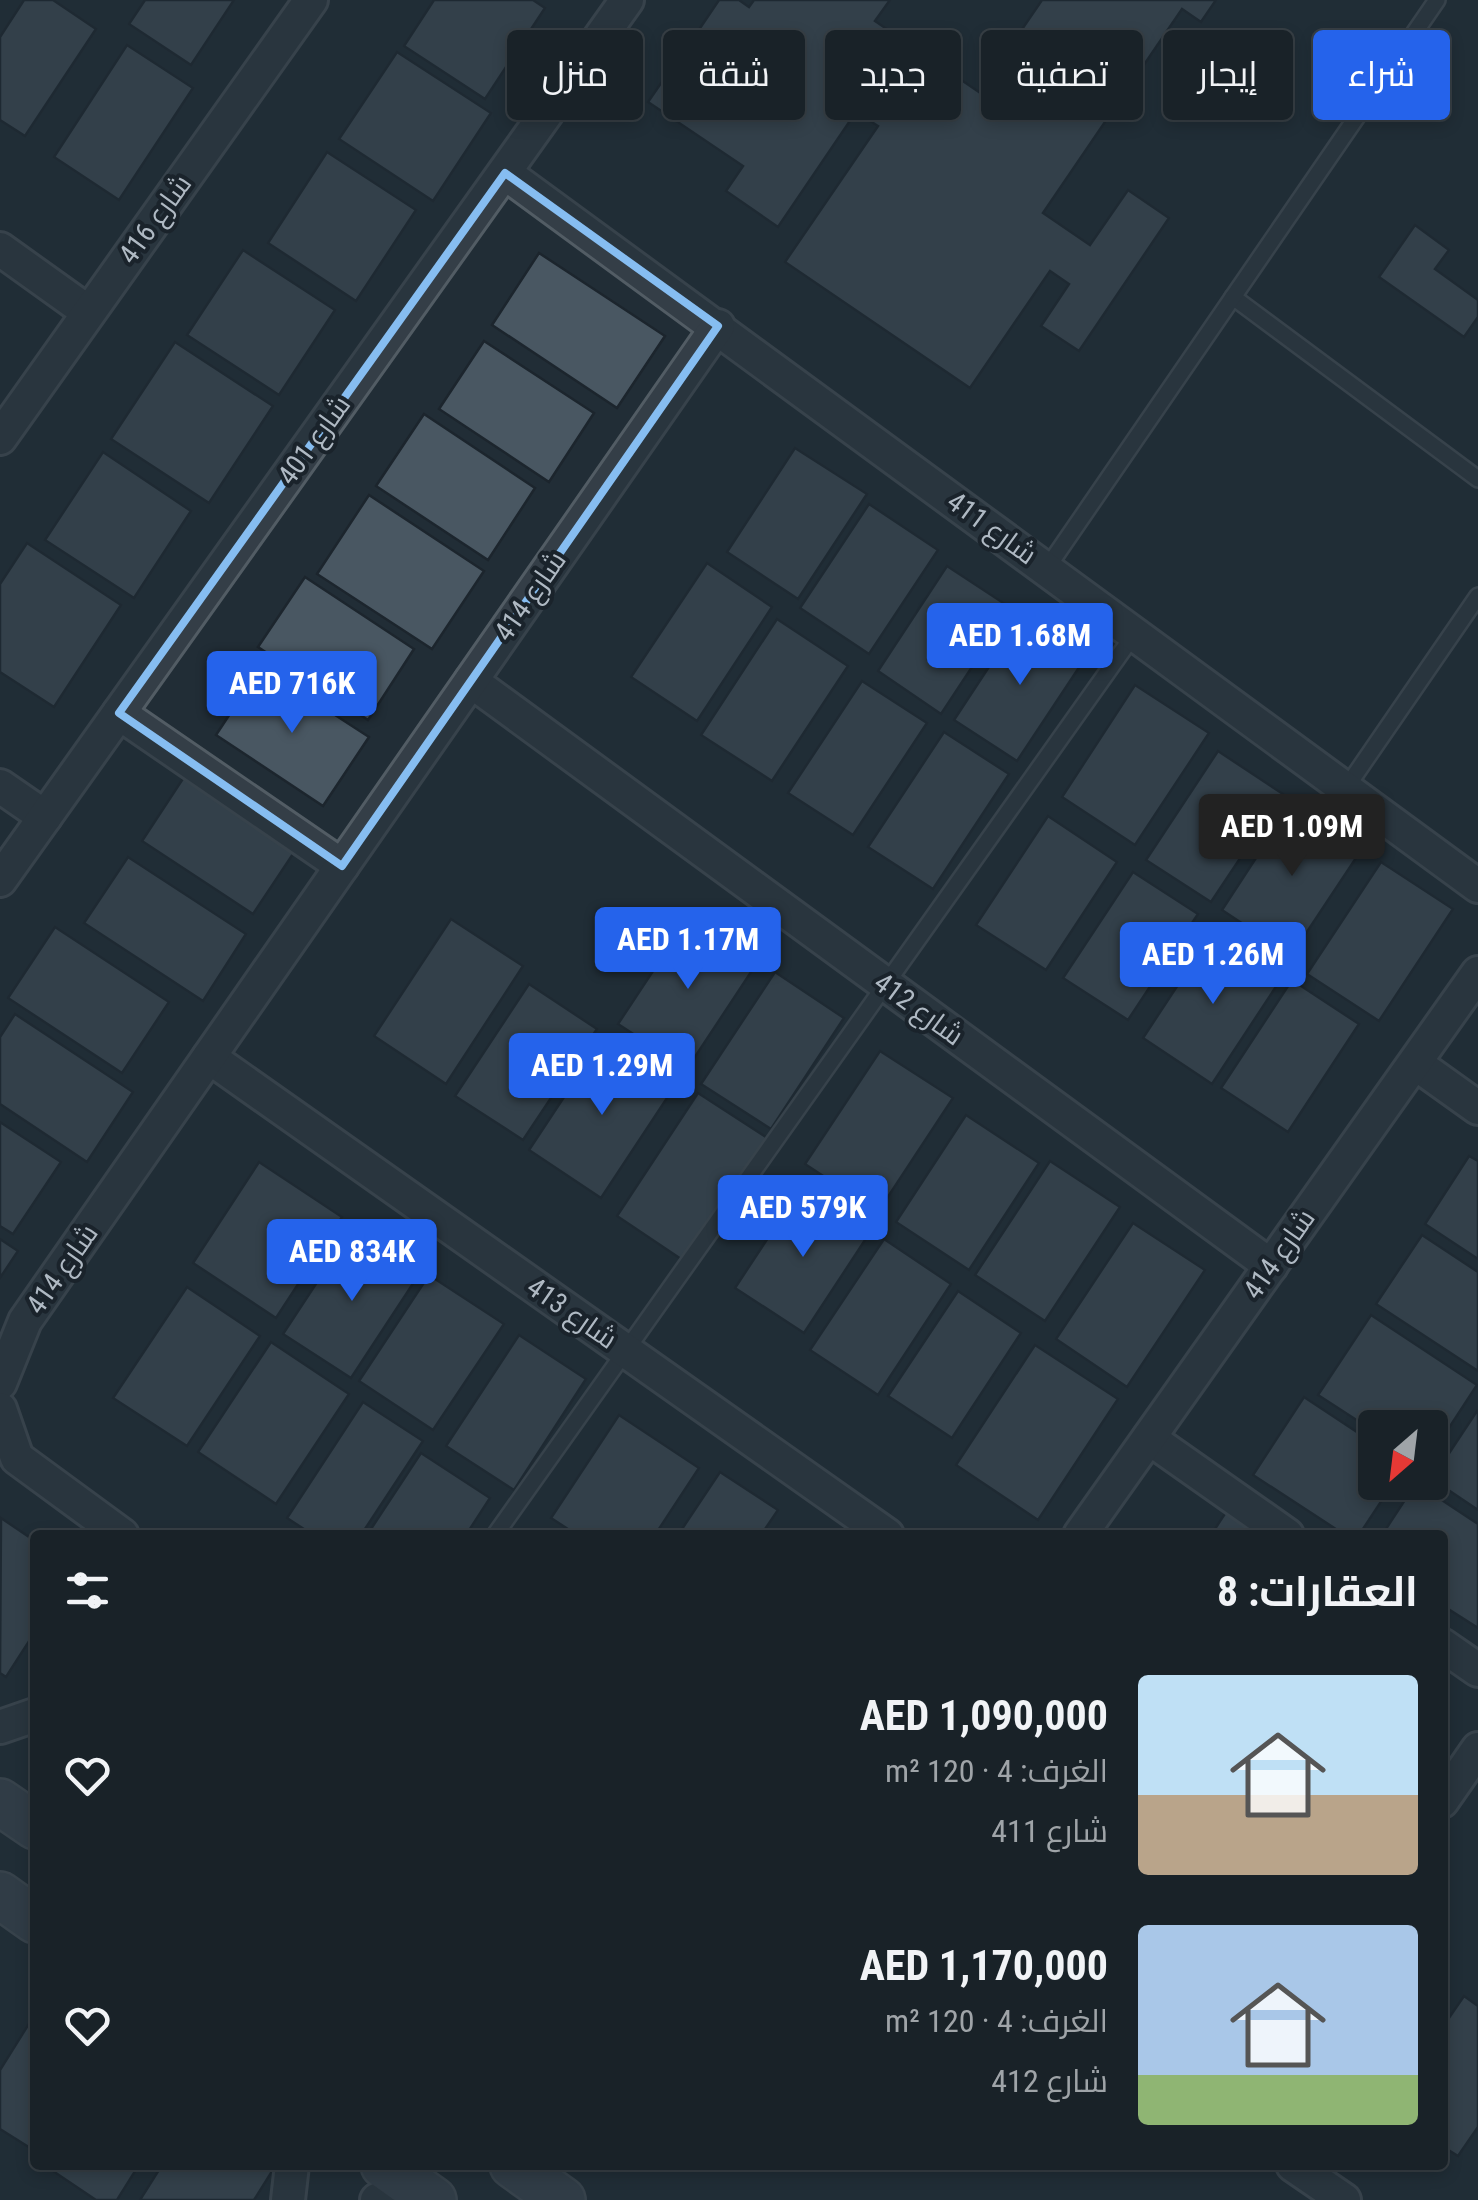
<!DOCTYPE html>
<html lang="ar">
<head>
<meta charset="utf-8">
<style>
  :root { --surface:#192228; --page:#222a30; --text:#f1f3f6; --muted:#9fa4a8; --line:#373f45; --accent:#2563eb }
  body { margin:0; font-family:"Roboto Condensed",Cairo,sans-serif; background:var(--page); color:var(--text); direction:rtl; height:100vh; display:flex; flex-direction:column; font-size:38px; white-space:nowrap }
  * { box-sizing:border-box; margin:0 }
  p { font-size:32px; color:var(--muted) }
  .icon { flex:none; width:55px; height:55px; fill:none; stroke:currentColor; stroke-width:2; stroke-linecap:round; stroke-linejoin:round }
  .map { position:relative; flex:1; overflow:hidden; direction:ltr }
  .side { position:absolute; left:30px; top:1530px; width:1418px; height:640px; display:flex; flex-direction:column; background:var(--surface); border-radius:10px; box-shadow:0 5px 15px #0003,0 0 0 2px var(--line); direction:rtl }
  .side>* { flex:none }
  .banner { position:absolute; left:30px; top:30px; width:1420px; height:90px; direction:rtl; display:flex; gap:20px }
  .needle { width:65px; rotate:208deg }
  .controls { position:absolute; left:1358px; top:1410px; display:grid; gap:20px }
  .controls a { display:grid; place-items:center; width:90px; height:90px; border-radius:10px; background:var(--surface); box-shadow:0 5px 15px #0003,0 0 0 2px var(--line); font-size:50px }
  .price { position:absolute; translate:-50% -85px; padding:0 22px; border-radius:10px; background:var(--accent); color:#fff; font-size:32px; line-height:65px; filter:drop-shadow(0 2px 5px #0008) }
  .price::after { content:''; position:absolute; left:50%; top:60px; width:30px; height:22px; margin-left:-15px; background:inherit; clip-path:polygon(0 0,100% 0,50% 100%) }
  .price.current { background:#222; color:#fff }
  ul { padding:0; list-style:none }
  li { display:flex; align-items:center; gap:30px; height:250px; padding:0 30px }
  li span { display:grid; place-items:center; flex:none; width:280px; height:200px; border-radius:10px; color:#555 }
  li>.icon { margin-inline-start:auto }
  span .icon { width:120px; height:120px; fill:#fffc; stroke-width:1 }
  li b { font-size:42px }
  h2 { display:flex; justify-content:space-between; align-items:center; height:120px; padding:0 30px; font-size:42px }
  .tag { padding:0 35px; border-radius:10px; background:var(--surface); box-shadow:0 5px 15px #0003,0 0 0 2px var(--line); font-size:35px; line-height:90px }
  .tag.current { background:var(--accent); color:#fff }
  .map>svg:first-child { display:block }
  .building { fill:#495762; stroke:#1c252d; stroke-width:2.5 }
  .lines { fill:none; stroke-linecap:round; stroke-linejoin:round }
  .lane-casing { stroke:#525c64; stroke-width:20 }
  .street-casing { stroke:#525c64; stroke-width:38 }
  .secondary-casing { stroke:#525c64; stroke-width:50 }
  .lane { stroke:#343e47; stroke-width:15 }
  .street { stroke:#343e47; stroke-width:32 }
  .secondary { stroke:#434e59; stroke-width:45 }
  .marked { fill:none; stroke:#86bdf1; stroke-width:8; stroke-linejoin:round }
  .labels { text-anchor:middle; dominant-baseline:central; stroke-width:8; stroke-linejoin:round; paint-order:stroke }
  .street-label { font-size:28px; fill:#afb9c3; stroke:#1a232b }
</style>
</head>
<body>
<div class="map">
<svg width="1478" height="2200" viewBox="0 0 1478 2200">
  <rect width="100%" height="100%" fill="#212d36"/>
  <!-- building -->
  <g class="building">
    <polygon points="24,0 53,0 96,29 25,136 0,120 0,37"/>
    <polygon points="145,0 234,0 191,65 129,24"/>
    <polygon points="434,0 533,0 545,8 485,99 404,46"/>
    <polygon points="719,0 739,0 749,7 754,0 890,0 875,21 979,92 1042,0 1216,0 1201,22 1182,9 1043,213 1090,245 1128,190 1169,218 1079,351 1041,326 1069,284 1050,271 970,388 785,262 878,126 856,112 778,227 726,191 743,166 648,102 681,54 703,70 716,52 694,37"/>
    <polygon points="127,45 193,88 119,200 54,157"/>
    <polygon points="397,52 491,113 433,201 339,139"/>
    <polygon points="327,152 416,210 356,301 268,243"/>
    <polygon points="1415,225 1449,250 1435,269 1478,300 1478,317 1464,337 1379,277"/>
    <polygon points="243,250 335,310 279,395 187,335"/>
    <polygon points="539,253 665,336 617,408 492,325"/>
    <polygon points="484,341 594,413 549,482 439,409"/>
    <polygon points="175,342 273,406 209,503 111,439"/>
    <polygon points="424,414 535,488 488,560 376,486"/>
    <polygon points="795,448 867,494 798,599 727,552"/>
    <polygon points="103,452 191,511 134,598 45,540"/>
    <polygon points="369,495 484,571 432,649 317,574"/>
    <polygon points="869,504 938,550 869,654 800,608"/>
    <polygon points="27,543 121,605 54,707 0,672 0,584"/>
    <polygon points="707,563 772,607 697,721 631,677"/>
    <polygon points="947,566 1011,608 941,714 878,671"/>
    <polygon points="305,577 414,649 368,720 258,647"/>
    <polygon points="1023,615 1086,657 1017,761 954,720"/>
    <polygon points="777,619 848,666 772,781 701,735"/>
    <polygon points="261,667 369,737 323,806 216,735"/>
    <polygon points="862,681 927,723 853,835 788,793"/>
    <polygon points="1135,685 1209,733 1135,845 1062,797"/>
    <polygon points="944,732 1009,774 933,889 868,847"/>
    <polygon points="1218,751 1283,794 1211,902 1146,860"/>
    <polygon points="186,774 297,848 253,914 142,841"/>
    <polygon points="1292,803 1362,849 1291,956 1222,910"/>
    <polygon points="1048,816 1117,862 1046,970 976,925"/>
    <polygon points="128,857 246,934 203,1001 84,923"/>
    <polygon points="1381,862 1453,909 1379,1021 1307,974"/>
    <polygon points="1133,872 1198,914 1128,1020 1063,978"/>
    <polygon points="690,915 759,960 687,1069 618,1024"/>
    <polygon points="451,919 523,966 446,1084 374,1036"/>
    <polygon points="55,927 169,1002 122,1073 8,998"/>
    <polygon points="1214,930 1283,976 1212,1084 1143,1038"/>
    <polygon points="775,972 844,1018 771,1129 701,1084"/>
    <polygon points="1292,980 1359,1024 1288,1132 1221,1088"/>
    <polygon points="529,984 597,1029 523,1140 455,1096"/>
    <polygon points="15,1014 133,1092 87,1162 0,1104 0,1037"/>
    <polygon points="603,1038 675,1086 601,1198 529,1150"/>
    <polygon points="880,1051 953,1098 878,1212 805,1164"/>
    <polygon points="698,1093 769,1139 687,1263 617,1216"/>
    <polygon points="966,1115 1039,1163 969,1270 896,1222"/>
    <polygon points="0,1122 61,1162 13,1234 0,1226"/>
    <polygon points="1469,1156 1478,1161 1478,1259 1425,1224"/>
    <polygon points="1050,1161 1120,1207 1045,1321 975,1275"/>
    <polygon points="259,1162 342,1217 276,1318 193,1263"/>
    <polygon points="802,1186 871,1231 804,1333 735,1288"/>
    <polygon points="1133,1223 1205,1270 1127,1387 1056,1339"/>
    <polygon points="352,1229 420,1273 351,1378 283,1334"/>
    <polygon points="1422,1235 1478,1272 1478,1371 1376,1304"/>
    <polygon points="0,1239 18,1251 0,1278"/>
    <polygon points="884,1239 951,1284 878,1395 810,1350"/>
    <polygon points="429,1275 504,1324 433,1430 359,1381"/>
    <polygon points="187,1287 260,1336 187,1446 113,1398"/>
    <polygon points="958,1291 1021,1333 952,1438 888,1396"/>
    <polygon points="1371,1315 1477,1385 1430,1457 1430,1428 1375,1428 1375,1432 1318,1395"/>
    <polygon points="519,1335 586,1379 514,1490 446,1446"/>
    <polygon points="271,1342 349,1394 276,1504 198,1452"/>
    <polygon points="1035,1345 1118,1399 1038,1520 956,1465"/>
    <polygon points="1304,1397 1375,1444 1375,1482 1394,1482 1359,1535 1345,1535 1253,1475"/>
    <polygon points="363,1402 423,1441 361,1535 313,1535 287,1518"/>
    <polygon points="1477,1411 1478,1412 1478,1510 1432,1479"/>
    <polygon points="619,1415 699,1468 655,1535 577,1535 551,1518"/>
    <polygon points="421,1453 490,1498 466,1535 367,1535"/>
    <polygon points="720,1472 778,1510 761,1535 678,1535"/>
    <polygon points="1416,1483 1478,1524 1478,1628 1442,1605 1442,1535 1382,1535"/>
    <polygon points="1228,1509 1268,1535 1211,1535"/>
    <polygon points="1,1518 35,1541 35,1632 6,1677 0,1673"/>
    <polygon points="1464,1996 1478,2006 1478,2127 1458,2156 1442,2146 1442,2028"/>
    <polygon points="35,2014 35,2151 0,2129 0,2070"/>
    <polygon points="44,2165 139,2165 117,2200 96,2200"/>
    <polygon points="162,2165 276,2165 254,2200 140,2200"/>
  </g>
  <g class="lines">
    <!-- lane casing -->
    <g class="lane-casing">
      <g id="lane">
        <polyline points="1233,297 1478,479"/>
        <polyline points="1047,568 1437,0"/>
        <polyline points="1346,788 1478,596"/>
        <polyline points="495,1535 1135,633"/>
      </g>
    </g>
    <!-- street casing -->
    <g class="street-casing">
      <g id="street">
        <polyline points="505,173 1478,886"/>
        <polyline points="0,249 88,312"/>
        <polyline points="0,438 311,0"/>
        <polyline points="471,681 1271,1266"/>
        <polyline points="119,713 342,866"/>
        <polyline points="0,786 45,817"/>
        <polyline points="0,880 627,0"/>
        <polyline points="209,1057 887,1535"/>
        <polyline points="1415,1063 1478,1108"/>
        <polyline points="0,1383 25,1321 718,326"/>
        <polyline points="0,1409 17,1458 122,1535"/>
        <polyline points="1149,1438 1287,1535"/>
        <polyline points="1080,1535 1478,973"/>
        <polyline points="1442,1645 1478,1670"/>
        <polyline points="0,1727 35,1715"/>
        <polyline points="1442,1801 1478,1749"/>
        <polyline points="1293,2165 1344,2200"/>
        <polyline points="288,2200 292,2165"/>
        <polyline points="377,2200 426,2195"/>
      </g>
    </g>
    <!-- secondary casing -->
    <g class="secondary-casing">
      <g id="secondary">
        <polyline points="0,1802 35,1826"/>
        <polyline points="0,1895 35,1920"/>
        <polyline points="384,2165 433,2200"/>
        <polyline points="513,2165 562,2200"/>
      </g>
    </g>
    <!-- lane -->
    <use href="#lane" class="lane"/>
    <!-- street -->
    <use href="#street" class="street"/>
    <!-- secondary -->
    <use href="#secondary" class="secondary"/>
  </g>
  <!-- marked area -->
  <path d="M0 0H1478V2200H0ZM505,173L718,326L342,866L119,713Z" fill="#212d36" fill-opacity=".55" fill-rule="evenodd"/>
  <path class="marked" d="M505,173L718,326L342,866L119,713Z"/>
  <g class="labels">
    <!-- street labels -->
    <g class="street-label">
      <text transform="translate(155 219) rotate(-54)">شارع 416</text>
      <text transform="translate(314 440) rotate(-54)">شارع 401</text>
      <text transform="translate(992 528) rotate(36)">شارع 411</text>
      <text transform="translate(530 596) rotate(-55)">شارع 414</text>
      <text transform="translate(919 1009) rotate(36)">شارع 412</text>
      <text transform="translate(1279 1254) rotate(-55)">شارع 414</text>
      <text transform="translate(62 1269) rotate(-55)">شارع 414</text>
      <text transform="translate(572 1313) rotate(35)">شارع 413</text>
    </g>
  </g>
</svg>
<div class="controls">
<a><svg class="needle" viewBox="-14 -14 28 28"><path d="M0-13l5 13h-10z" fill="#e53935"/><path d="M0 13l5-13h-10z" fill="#9fa4a8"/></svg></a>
</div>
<b class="price" style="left:1020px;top:688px">AED 1.68M</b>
<b class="price" style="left:292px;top:736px">AED 716K</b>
<b class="price current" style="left:1292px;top:879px">AED 1.09M</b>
<b class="price" style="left:688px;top:992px">AED 1.17M</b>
<b class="price" style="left:1213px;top:1007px">AED 1.26M</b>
<b class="price" style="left:602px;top:1118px">AED 1.29M</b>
<b class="price" style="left:803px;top:1260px">AED 579K</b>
<b class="price" style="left:352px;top:1304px">AED 834K</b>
<div class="banner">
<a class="tag current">شراء</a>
<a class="tag">إيجار</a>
<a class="tag">تصفية</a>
<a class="tag">جديد</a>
<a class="tag">شقة</a>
<a class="tag">منزل</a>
</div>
<section class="side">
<h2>العقارات: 8<svg class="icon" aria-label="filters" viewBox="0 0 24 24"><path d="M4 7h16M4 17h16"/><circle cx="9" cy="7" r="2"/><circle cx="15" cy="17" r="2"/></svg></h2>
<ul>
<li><span style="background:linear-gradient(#bfe0f5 60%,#b9a48a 0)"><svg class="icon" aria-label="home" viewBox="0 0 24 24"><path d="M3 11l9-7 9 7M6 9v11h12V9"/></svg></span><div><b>AED 1,090,000</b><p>الغرف: 4 · 120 m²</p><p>شارع 411</p></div><svg class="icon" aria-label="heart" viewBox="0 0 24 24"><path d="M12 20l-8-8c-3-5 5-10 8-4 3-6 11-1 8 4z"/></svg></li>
<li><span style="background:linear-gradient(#a9c7e8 75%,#8fb573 0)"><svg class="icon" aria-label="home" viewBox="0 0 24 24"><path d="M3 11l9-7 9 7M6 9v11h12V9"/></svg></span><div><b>AED 1,170,000</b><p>الغرف: 4 · 120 m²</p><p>شارع 412</p></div><svg class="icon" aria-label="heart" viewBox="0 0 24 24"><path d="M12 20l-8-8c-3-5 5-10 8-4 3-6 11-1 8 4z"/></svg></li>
</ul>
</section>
</div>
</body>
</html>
